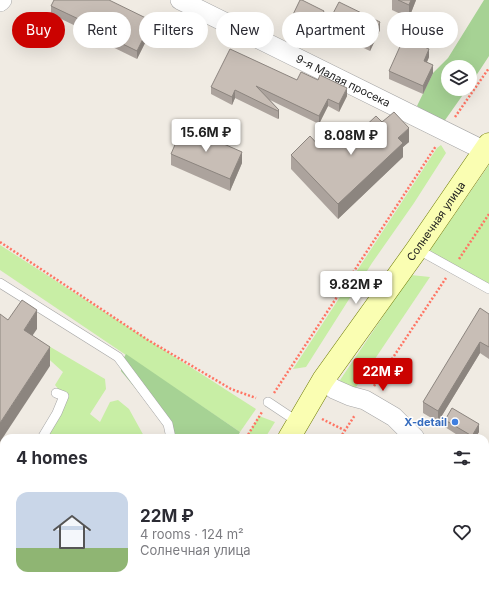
<!DOCTYPE html>
<html lang="en">
<head>
<meta charset="utf-8">
<style>
  :root { --surface:#fff; --page:#f7f7f7; --text:#2b2b33; --muted:#7c7c81; --accent:#cb0200 }
  body { margin:0; font-family:Inter,sans-serif; background:var(--page); color:var(--text); height:100vh; display:flex; flex-direction:column; font-size:15px; white-space:nowrap }
  * { box-sizing:border-box; margin:0 }
  p { font-size:13px; color:var(--muted) }
  .icon { flex:none; width:22px; height:22px; fill:none; stroke:currentColor; stroke-width:2; stroke-linecap:round; stroke-linejoin:round }
  .map { position:relative; flex:1; overflow:hidden }
  .panel { position:absolute; left:0px; top:434px; width:489px; height:156px; display:flex; flex-direction:column; background:var(--surface); border-radius:12px 12px 0 0; box-shadow:0 4px 16px #0002 }
  .panel>* { flex:none }
  .banner { position:absolute; left:12px; top:12px; width:465px; height:36px; display:flex; gap:8px }
  .fabs { position:absolute; left:441px; top:60px; display:grid; gap:8px }
  .fabs a { display:grid; place-items:center; width:36px; height:36px; border-radius:50%; background:var(--surface); box-shadow:0 4px 16px #0002; font-size:20px }
  .price { position:absolute; translate:-50% -34px; padding:0 9px; border-radius:4px; background:#fff; color:#222; font-size:13px; line-height:26px; filter:drop-shadow(0 1px 2px #0008) }
  .price::after { content:''; position:absolute; left:50%; top:24px; width:12px; height:9px; margin-left:-6px; background:inherit; clip-path:polygon(0 0,100% 0,50% 100%) }
  .price.on { background:var(--accent); color:#fff }
  ul { padding:0; list-style:none }
  li { display:flex; align-items:center; gap:12px; height:100px; padding:0 16px }
  li span { display:grid; place-items:center; flex:none; width:112px; height:80px; border-radius:12px; color:#555 }
  li>.icon { margin-inline-start:auto }
  span .icon { width:48px; height:48px; fill:#fffc; stroke-width:1 }
  li b { font-size:17px }
  h2 { display:flex; justify-content:space-between; align-items:center; height:48px; padding:0 16px; font-size:17px }
  .chip { padding:0 14px; border-radius:18px; background:var(--surface); box-shadow:0 4px 16px #0002; font-size:14px; line-height:36px }
  .chip.on { background:var(--accent); color:#fff }
  .map>svg:first-child { display:block }
  .grass { fill:#c8eea5 }
  .forest { fill:#a6d294 }
  .park { fill:#bcfdc2 }
  .lines { fill:none; stroke-linecap:round; stroke-linejoin:round }
  .service-casing { stroke:#a5a5a5; stroke-width:10 }
  .minor-casing { stroke:#a5a5a5; stroke-width:20 }
  .secondary-casing { stroke:#6b7900; stroke-width:23 }
  .path { stroke:#ff7564; stroke-width:2.5; stroke-dasharray:2 2; stroke-linecap:butt }
  .service { stroke:#fff; stroke-width:9 }
  .minor { stroke:#fff; stroke-width:19 }
  .secondary { stroke:#fafeb2; stroke-width:22 }
  .wall { fill:#aca39d }
  .shaded-wall { fill:#8c857f }
  .building { fill:#c8beb6; stroke:#8c857f }
  .shop-dot { fill:#3f7fe0; stroke:#fff; stroke-width:1.5 }
  .labels { text-anchor:middle; dominant-baseline:central; stroke-width:3; stroke-linejoin:round; paint-order:stroke }
  .street-label { font-size:11px; fill:#1e1e1e; stroke:#fff }
  .shop-label { font-size:11px; font-weight:bold; fill:#366cbe; stroke:#fff; text-anchor:end }
</style>
</head>
<body>
<div class="map">
<svg width="489" height="590" viewBox="0 0 489 590">
  <rect width="100%" height="100%" fill="#f0ebe3"/>
  <!-- grass -->
  <g class="grass">
    <polygon points="441,145 446,153 414,203 372,263 306,367 293,369 437,148"/>
    <polygon points="489,165 489,289 433,258 430,250"/>
    <polygon points="0,245 256,409 240,432 0,270"/>
    <polygon points="411,275 430,277 350,396 334,389"/>
    <polygon points="47,345 105,379 106,389 90,414 100,422 110,402 118,400 129,409 145,438 42,438 64,396 55,385 63,372 41,352"/>
    <polygon points="259,416 275,422 265,438 246,438"/>
    <polygon points="4,501 4,537 0,531 0,507"/>
    <polygon points="96,586 146,586 144,590 94,590"/>
  </g>
  <!-- forest -->
  <g class="forest">
    <polygon points="484,0 489,0 489,56 470,85 470,67 448,67 448,89 467,89 443,123 417,106 433,73 448,58"/>
    <polygon points="126,354 240,432 237,438 171,438 157,414 121,371 122,361"/>
    <polygon points="127,586 151,586 149,590 125,590"/>
  </g>
  <!-- park -->
  <polygon class="park" points="263,586 353,586 361,590 261,590"/>
  <g class="lines">
    <!-- service casing -->
    <g class="service-casing">
      <g id="service">
        <polyline points="417,249 489,289"/>
        <polyline points="0,283 118,357 168,424 171,438"/>
        <polyline points="268,402 298,422"/>
        <polyline points="42,438 57,413 64,396 56,393"/>
        <polyline points="0,507 4,501"/>
        <polyline points="0,534 4,540"/>
        <polyline points="0,573 4,570"/>
        <polyline points="485,577 489,571"/>
        <polyline points="44,586 50,590"/>
        <polyline points="82,590 84,586"/>
        <polyline points="475,590 478,586"/>
      </g>
    </g>
    <!-- minor casing -->
    <g class="minor-casing">
      <g id="minor">
        <path id="s1" d="M180,0L485,151"/>
        <polyline points="0,2 2,0"/>
        <polyline points="323,380 334,389 350,396 365,400 394,417 415,438"/>
        <polyline points="485,510 489,514"/>
      </g>
    </g>
    <!-- secondary casing -->
    <g class="secondary-casing">
      <g id="secondary">
        <path id="s2" d="M289,438L323,380L417,249L489,144"/>
        <polyline points="205,590 207,586"/>
      </g>
    </g>
    <!-- path -->
    <g class="path">
      <polyline points="455,117 489,68"/>
      <polyline points="0,242 148,340 231,389 256,398"/>
      <polyline points="459,259 489,214"/>
      <polyline points="374,386 446,278"/>
      <polyline points="274,393 436,146"/>
      <polyline points="322,419 344,430"/>
      <polyline points="246,438 262,412"/>
      <polyline points="340,438 355,415"/>
      <polyline points="158,590 161,586"/>
      <polyline points="251,590 253,586"/>
    </g>
    <!-- service -->
    <use href="#service" class="service"/>
    <!-- minor -->
    <use href="#minor" class="minor"/>
    <!-- secondary -->
    <use href="#secondary" class="secondary"/>
  </g>
  <!-- wall -->
  <g class="wall">
    <polygon points="392,0 416,0 409,18 392,10"/>
    <polygon points="51,6 152,29 137,59 86,34 86,31 51,14"/>
    <polygon points="324,19 311,47 287,35 287,27"/>
    <polygon points="328,23 380,30 370,51 328,31"/>
    <polygon points="429,38 425,48 429,57 427,62 433,73 423,94 389,79 389,71"/>
    <polygon points="297,80 347,96 339,112 328,106 319,124 270,100 279,110 279,118 278,119 235,98 232,105 211,94 211,87"/>
    <polygon points="382,122 409,142 403,147 403,157 338,219 291,169 291,155 321,148 342,148"/>
    <polygon points="171,154 242,163 230,191 171,165"/>
    <polygon points="489,314 489,359 480,353 438,422 423,413 423,402"/>
    <polygon points="445,420 479,432 475,438 462,438 445,427"/>
  </g>
  <!-- shaded-wall -->
  <g class="shaded-wall">
    <polygon points="411,0 416,0 409,18 409,5"/>
    <polygon points="324,11 324,19 311,47 311,39"/>
    <polygon points="152,21 152,29 137,59 137,51"/>
    <polygon points="380,22 380,30 370,51 370,43"/>
    <polygon points="429,30 429,38 422,54 422,46"/>
    <polygon points="429,49 429,57 424,69 424,61"/>
    <polygon points="433,65 433,73 423,94 423,86"/>
    <polygon points="347,88 347,96 339,112 339,104"/>
    <polygon points="235,90 235,98 232,105 232,97"/>
    <polygon points="328,99 328,106 319,124 319,116"/>
    <polygon points="279,110 279,118 278,119 278,111"/>
    <polygon points="409,128 409,142 403,147 403,157 338,219 338,204 398,138"/>
    <polygon points="242,152 242,163 230,191 230,179"/>
    <polygon points="37,310 37,329 24,348 24,330"/>
    <polygon points="480,342 480,353 438,422 438,411"/>
    <polygon points="50,347 50,366 0,442 0,423"/>
    <polygon points="479,424 479,432 475,438 472,438 472,436"/>
    <polygon points="489,535 489,543 485,550 485,542"/>
    <polygon points="455,586 460,586 458,590 453,590"/>
  </g>
  <!-- building -->
  <g class="building">
    <polygon points="54,0 109,0 152,21 137,51 86,26 87,23 51,6"/>
    <polygon points="300,0 302,0 324,11 311,39 287,27"/>
    <polygon points="398,0 411,0 409,5"/>
    <polygon points="339,2 380,22 370,43 328,23"/>
    <polygon points="411,22 429,30 422,46 429,49 424,61 433,65 423,86 389,71"/>
    <polygon points="230,49 297,80 301,72 318,80 320,75 347,88 339,104 328,99 319,116 256,86 279,110 278,111 235,90 232,97 211,87"/>
    <polygon points="394,112 409,128 398,138 403,143 338,204 291,155 310,136 321,148 332,137 342,148 376,116 382,122"/>
    <polygon points="183,126 242,152 230,179 171,154"/>
    <polygon points="22,300 37,310 24,330 50,347 0,423 0,314 8,320"/>
    <polygon points="480,308 489,314 489,347 480,342 438,411 423,402"/>
    <polygon points="452,408 479,424 472,436 445,420"/>
    <polygon points="485,523 489,525 489,535 485,542"/>
    <polygon points="405,586 455,586 453,590 403,590"/>
  </g>
  <!-- markers -->
  <circle class="shop-dot" cx="455" cy="422" r="4"/>
  <g class="labels">
    <!-- street labels -->
    <g class="street-label">
      <text stroke="none"><textPath href="#s1" startOffset="182">9-я Малая просека</textPath></text>
      <text stroke="none"><textPath href="#s2" startOffset="262">Солнечная улица</textPath></text>
    </g>
    <!-- shop labels -->
    <g class="shop-label">
      <text x="447" y="422">X-detail</text>
    </g>
  </g>
</svg>
<div class="fabs">
<a><svg class="icon" aria-label="layers" viewBox="0 0 24 24"><path d="M12 4l9 5-9 5-9-5zM3 14l9 5 9-5"/></svg></a>
</div>
<b class="price" style="left:206px;top:153px">15.6M ₽</b>
<b class="price" style="left:351px;top:156px">8.08M ₽</b>
<b class="price" style="left:356px;top:305px">9.82M ₽</b>
<b class="price on" style="left:383px;top:392px">22M ₽</b>
<div class="banner">
<a class="chip on">Buy</a>
<a class="chip">Rent</a>
<a class="chip">Filters</a>
<a class="chip">New</a>
<a class="chip">Apartment</a>
<a class="chip">House</a>
</div>
<section class="panel">
<h2>4 homes<svg class="icon" aria-label="filters" viewBox="0 0 24 24"><path d="M4 7h16M4 17h16"/><circle cx="9" cy="7" r="2"/><circle cx="15" cy="17" r="2"/></svg></h2>
<ul>
<li><span style="background:linear-gradient(#c9d6e8 70%,#8fb573 0)"><svg class="icon" aria-label="home" viewBox="0 0 24 24"><path d="M3 11l9-7 9 7M6 9v11h12V9"/></svg></span><div><b>22M ₽</b><p>4 rooms · 124 m²</p><p>Солнечная улица</p></div><svg class="icon" aria-label="heart" viewBox="0 0 24 24"><path d="M12 20l-8-8c-3-5 5-10 8-4 3-6 11-1 8 4z"/></svg></li>
</ul>
</section>
</div>
</body>
</html>
